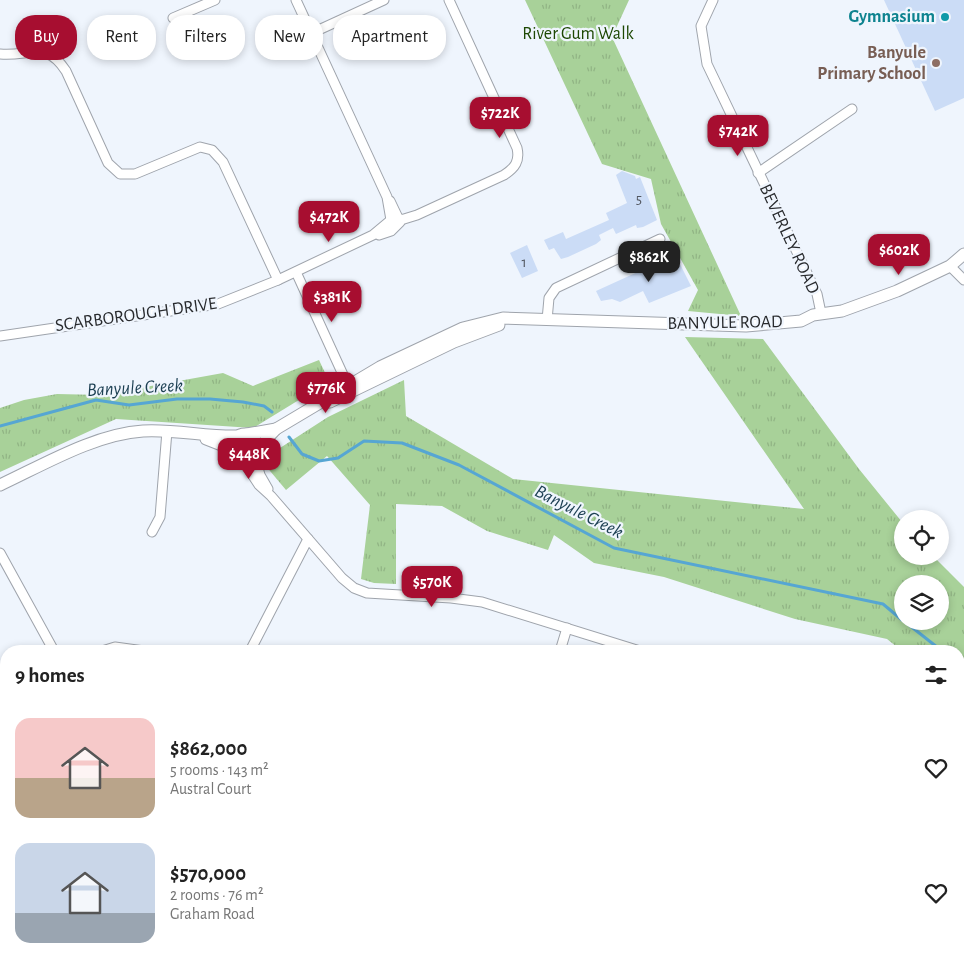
<!DOCTYPE html>
<html lang="en">
<head>
<meta charset="utf-8">
<style>
  :root { --surface:#fff; --page:#f2f2f2; --text:#222; --muted:#767676; --accent:#a70e30 }
  body { margin:0; font-family:"Alegreya Sans",sans-serif; background:var(--page); color:var(--text); height:100vh; display:flex; flex-direction:column; font-size:19px; white-space:nowrap }
  * { box-sizing:border-box; margin:0 }
  p { font-size:16px; color:var(--muted) }
  .icon { flex:none; width:28px; height:28px; fill:none; stroke:currentColor; stroke-width:2; stroke-linecap:round; stroke-linejoin:round }
  .map { position:relative; flex:1; overflow:hidden }
  .sheet { position:absolute; left:0px; top:645px; width:965px; height:321px; display:flex; flex-direction:column; background:var(--surface); border-radius:20px 20px 0 0; box-shadow:0 2px 8px #0003 }
  .sheet>* { flex:none }
  .guide { position:absolute; left:15px; top:15px; width:500px; height:45px; display:flex; gap:10px }
  .tools { position:absolute; left:894px; top:510px; display:grid; gap:10px }
  .tools a { display:grid; place-items:center; width:55px; height:55px; border-radius:50%; background:var(--surface); box-shadow:0 2px 8px #0003; font-size:25px }
  .price { position:absolute; translate:-50% -42px; padding:0 11px; border-radius:10px; background:var(--accent); color:#fff; font-size:16px; line-height:32px; filter:drop-shadow(0 1px 2px #0008) }
  .price::after { content:''; position:absolute; left:50%; top:30px; width:15px; height:11px; margin-left:-8px; background:inherit; clip-path:polygon(0 0,100% 0,50% 100%) }
  .price.active { background:#222; color:#fff }
  ul { padding:0; list-style:none }
  li { display:flex; align-items:center; gap:15px; height:125px; padding:0 15px }
  li span { display:grid; place-items:center; flex:none; width:140px; height:100px; border-radius:15px; color:#555 }
  li>.icon { margin-inline-start:auto }
  span .icon { width:60px; height:60px; fill:#fffc; stroke-width:1 }
  li b { font-size:21px }
  h2 { display:flex; justify-content:space-between; align-items:center; height:60px; padding:0 15px; font-size:21px }
  .pill { padding:0 18px; border-radius:20px; background:var(--surface); box-shadow:0 2px 8px #0003; font-size:18px; line-height:45px }
  .pill.active { background:var(--accent); color:#fff }
  .map>svg:first-child { display:block }
  .park { fill:url(#park-tufts); fill-rule:evenodd }
  .pitch { fill:#a8d199 }
  .lines { fill:none; stroke-linecap:round; stroke-linejoin:round }
  .stream { stroke:#56a6d3; stroke-width:3 }
  .building { fill:#cbdcf6 }
  .minor-casing { stroke:#9fa4ac; stroke-width:11 }
  .tertiary-casing { stroke:#9fa4ac; stroke-width:13 }
  .minor { stroke:#fff; stroke-width:9 }
  .tertiary { stroke:#fff; stroke-width:11 }
  .culture-dot { fill:#0f9aa8; stroke:#eff5fd; stroke-width:2 }
  .education-dot { fill:#8d6e63; stroke:#eff5fd; stroke-width:2 }
  .labels { text-anchor:middle; dominant-baseline:central; stroke-width:4.5; stroke-linejoin:round; paint-order:stroke }
  .number-label { font-size:15px; fill:#51565f }
  .culture-label { font-size:18px; font-weight:bold; fill:#0d838f; stroke:#eff5fd; text-anchor:end }
  .park-label { font-size:18px; fill:#1d4803; stroke:#eff5fd }
  .education-label { font-size:18px; font-weight:bold; fill:#785e54; stroke:#eff5fd; text-anchor:end }
  .street-label { font-size:18px; fill:#282a2d; stroke:#eff5fd }
  .water-label { font-size:19px; font-style:italic; fill:#1c3f52; stroke:#eff5fd }
</style>
</head>
<body>
<div class="map">
<svg width="964" height="966" viewBox="0 0 964 966">
  <defs>
    <pattern id="park-tufts" width="24" height="20" patternUnits="userSpaceOnUse" patternTransform="scale(1.25)"><rect width="24" height="20" fill="#a8d199"/><path d="M3 7l-1-3M5 7V3M7 7l1-3M15 17l-1-3M17 17v-4M19 17l1-3" fill="none" stroke="#91b484"/></pattern>
  </defs>
  <rect width="100%" height="100%" fill="#eff5fd"/>
  <!-- park -->
  <g class="park">
    <polygon points="525,0 629,0 612,37 741,316 688,311 698,290 661,224 651,179 602,164"/>
    <path d="M685,337L763,339L859,469L902,522V556H933L964,587V700L959,696V651H902L887,639L795,619L664,577L594,563L554,535L548,550L487,531L442,506L396,504V584L374,583L361,579L370,505L327,456L286,490L265,465L266,457L328,417L404,380L406,416L513,479L804,509ZM902,584H940V621H902Z"/>
    <polygon points="319,360 327,377 325,384 253,428 116,419 0,472 0,408 24,400 57,394 101,395 223,373 253,386"/>
  </g>
  <!-- pitch -->
  <polygon class="pitch" points="34,960 150,960 152,966 1,966 22,964"/>
  <g class="lines">
    <!-- stream -->
    <g class="stream">
      <polyline points="0,426 96,400 129,405 177,399 210,399 243,402 264,406 272,412"/>
      <polyline points="289,437 302,454 319,461 338,458 364,441 402,443 459,465 614,548 883,604 902,620"/>
      <polyline points="904,621 942,651"/>
      <polyline points="959,665 964,669"/>
    </g>
  </g>
  <!-- building -->
  <g class="building">
    <polygon points="884,0 964,0 964,98 935,111"/>
    <polygon points="622,171 635,176 636,179 640,177 657,220 643,227 637,228 636,225 616,234 613,228 599,235 601,240 596,244 568,257 561,259 554,248 549,250 544,240 563,232 566,239 609,220 606,213 627,203 616,175"/>
    <polygon points="527,245 538,271 522,278 510,253"/>
    <polygon points="664,260 670,262 676,260 679,262 691,286 649,303 643,291 620,302 612,299 601,301 596,291"/>
  </g>
  <g class="lines">
    <!-- minor casing -->
    <g class="minor-casing">
      <g id="minor">
        <polyline points="296,0 387,197 391,220"/>
        <polyline points="713,0 701,26 707,64 817,294 821,313"/>
        <polyline points="173,18 215,0"/>
        <polyline points="312,33 384,0"/>
        <path d="M0,54C29,57 46,40 66,71L108,163L120,174H135L200,147L212,150L223,162L278,280"/>
        <polyline points="758,173 852,109"/>
        <path d="M391,220L404,219L417,215L504,175C515,168 520,161 517,148L449,0"/>
        <polyline points="379,235 391,231 400,222 390,201"/>
        <polyline points="950,266 964,280"/>
        <polyline points="296,272 350,390"/>
        <polyline points="547,320 549,298 556,288 660,239"/>
        <polyline points="0,336 218,304 278,280 373,235 391,220"/>
        <polyline points="254,453 260,475 268,489"/>
        <polyline points="240,456 259,485 271,496 342,578 354,588 367,593 451,598 482,602 640,651"/>
        <polyline points="152,532 160,517 167,431"/>
        <polyline points="0,553 54,651"/>
        <polyline points="102,651 115,647 144,651"/>
        <polyline points="250,651 308,539"/>
        <polyline points="560,651 567,628"/>
        <polyline points="948,960 951,966"/>
        <polyline points="454,966 456,960"/>
        <polyline points="576,966 577,960"/>
        <polyline points="702,966 702,960"/>
      </g>
    </g>
    <!-- tertiary casing -->
    <g class="tertiary-casing">
      <g id="tertiary">
        <polyline points="330,402 454,342 499,325"/>
        <polyline points="247,434 276,429"/>
        <circle cx="245" cy="446" r="12"/>
        <polyline points="206,439 234,450"/>
        <polyline points="257,449 276,429 380,367 463,328 503,318 746,326 801,321 813,315 842,311 897,291 950,266 964,254"/>
        <path d="M0,485C43,465 95,434 143,431C175,429 206,437 238,436"/>
      </g>
    </g>
    <!-- minor -->
    <use href="#minor" class="minor"/>
    <!-- tertiary -->
    <use href="#tertiary" class="tertiary"/>
  </g>
  <!-- markers -->
  <circle class="culture-dot" cx="945" cy="17" r="5"/>
  <circle class="education-dot" cx="936" cy="63" r="5"/>
  <g class="labels">
    <!-- number labels -->
    <g class="number-label">
      <text x="639" y="199">5</text>
      <text x="524" y="262">1</text>
    </g>
    <!-- culture labels -->
    <g class="culture-label">
      <text x="935" y="17">Gymnasium</text>
    </g>
    <!-- park labels -->
    <g class="park-label">
      <text x="578" y="34">River Gum Walk</text>
    </g>
    <!-- education labels -->
    <g class="education-label">
      <text x="926" y="53">Banyule<tspan x="926" dy="21">Primary School</tspan></text>
    </g>
    <!-- street labels -->
    <g class="street-label">
      <text transform="translate(789 239) rotate(65)">BEVERLEY ROAD</text>
      <text transform="translate(136 315) rotate(-8)">SCARBOROUGH DRIVE</text>
      <text transform="translate(725 323) rotate(-1)">BANYULE ROAD</text>
    </g>
    <!-- water labels -->
    <g class="water-label">
      <text transform="translate(135 388) rotate(-3)">Banyule Creek</text>
      <text transform="translate(579 512) rotate(27)">Banyule Creek</text>
    </g>
  </g>
</svg>
<div class="tools">
<a><svg class="icon" aria-label="locate" viewBox="0 0 24 24"><circle cx="12" cy="12" r="6"/><path d="M12 2v4M12 18v4M2 12h4M18 12h4"/></svg></a>
<a><svg class="icon" aria-label="layers" viewBox="0 0 24 24"><path d="M12 4l9 5-9 5-9-5zM3 14l9 5 9-5"/></svg></a>
</div>
<b class="price" style="left:500px;top:139px">$722K</b>
<b class="price" style="left:738px;top:157px">$742K</b>
<b class="price" style="left:329px;top:243px">$472K</b>
<b class="price" style="left:899px;top:276px">$602K</b>
<b class="price active" style="left:649px;top:283px">$862K</b>
<b class="price" style="left:332px;top:323px">$381K</b>
<b class="price" style="left:326px;top:414px">$776K</b>
<b class="price" style="left:249px;top:480px">$448K</b>
<b class="price" style="left:432px;top:608px">$570K</b>
<div class="guide">
<a class="pill active">Buy</a>
<a class="pill">Rent</a>
<a class="pill">Filters</a>
<a class="pill">New</a>
<a class="pill">Apartment</a>
</div>
<section class="sheet">
<h2>9 homes<svg class="icon" aria-label="filters" viewBox="0 0 24 24"><path d="M4 7h16M4 17h16"/><circle cx="9" cy="7" r="2"/><circle cx="15" cy="17" r="2"/></svg></h2>
<ul>
<li><span style="background:linear-gradient(#f6c9c9 60%,#b9a48a 0)"><svg class="icon" aria-label="home" viewBox="0 0 24 24"><path d="M3 11l9-7 9 7M6 9v11h12V9"/></svg></span><div><b>$862,000</b><p>5 rooms · 143 m²</p><p>Austral Court</p></div><svg class="icon" aria-label="heart" viewBox="0 0 24 24"><path d="M12 20l-8-8c-3-5 5-10 8-4 3-6 11-1 8 4z"/></svg></li>
<li><span style="background:linear-gradient(#c9d6e8 70%,#9aa5b1 0)"><svg class="icon" aria-label="home" viewBox="0 0 24 24"><path d="M3 11l9-7 9 7M6 9v11h12V9"/></svg></span><div><b>$570,000</b><p>2 rooms · 76 m²</p><p>Graham Road</p></div><svg class="icon" aria-label="heart" viewBox="0 0 24 24"><path d="M12 20l-8-8c-3-5 5-10 8-4 3-6 11-1 8 4z"/></svg></li>
</ul>
</section>
</div>
</body>
</html>
